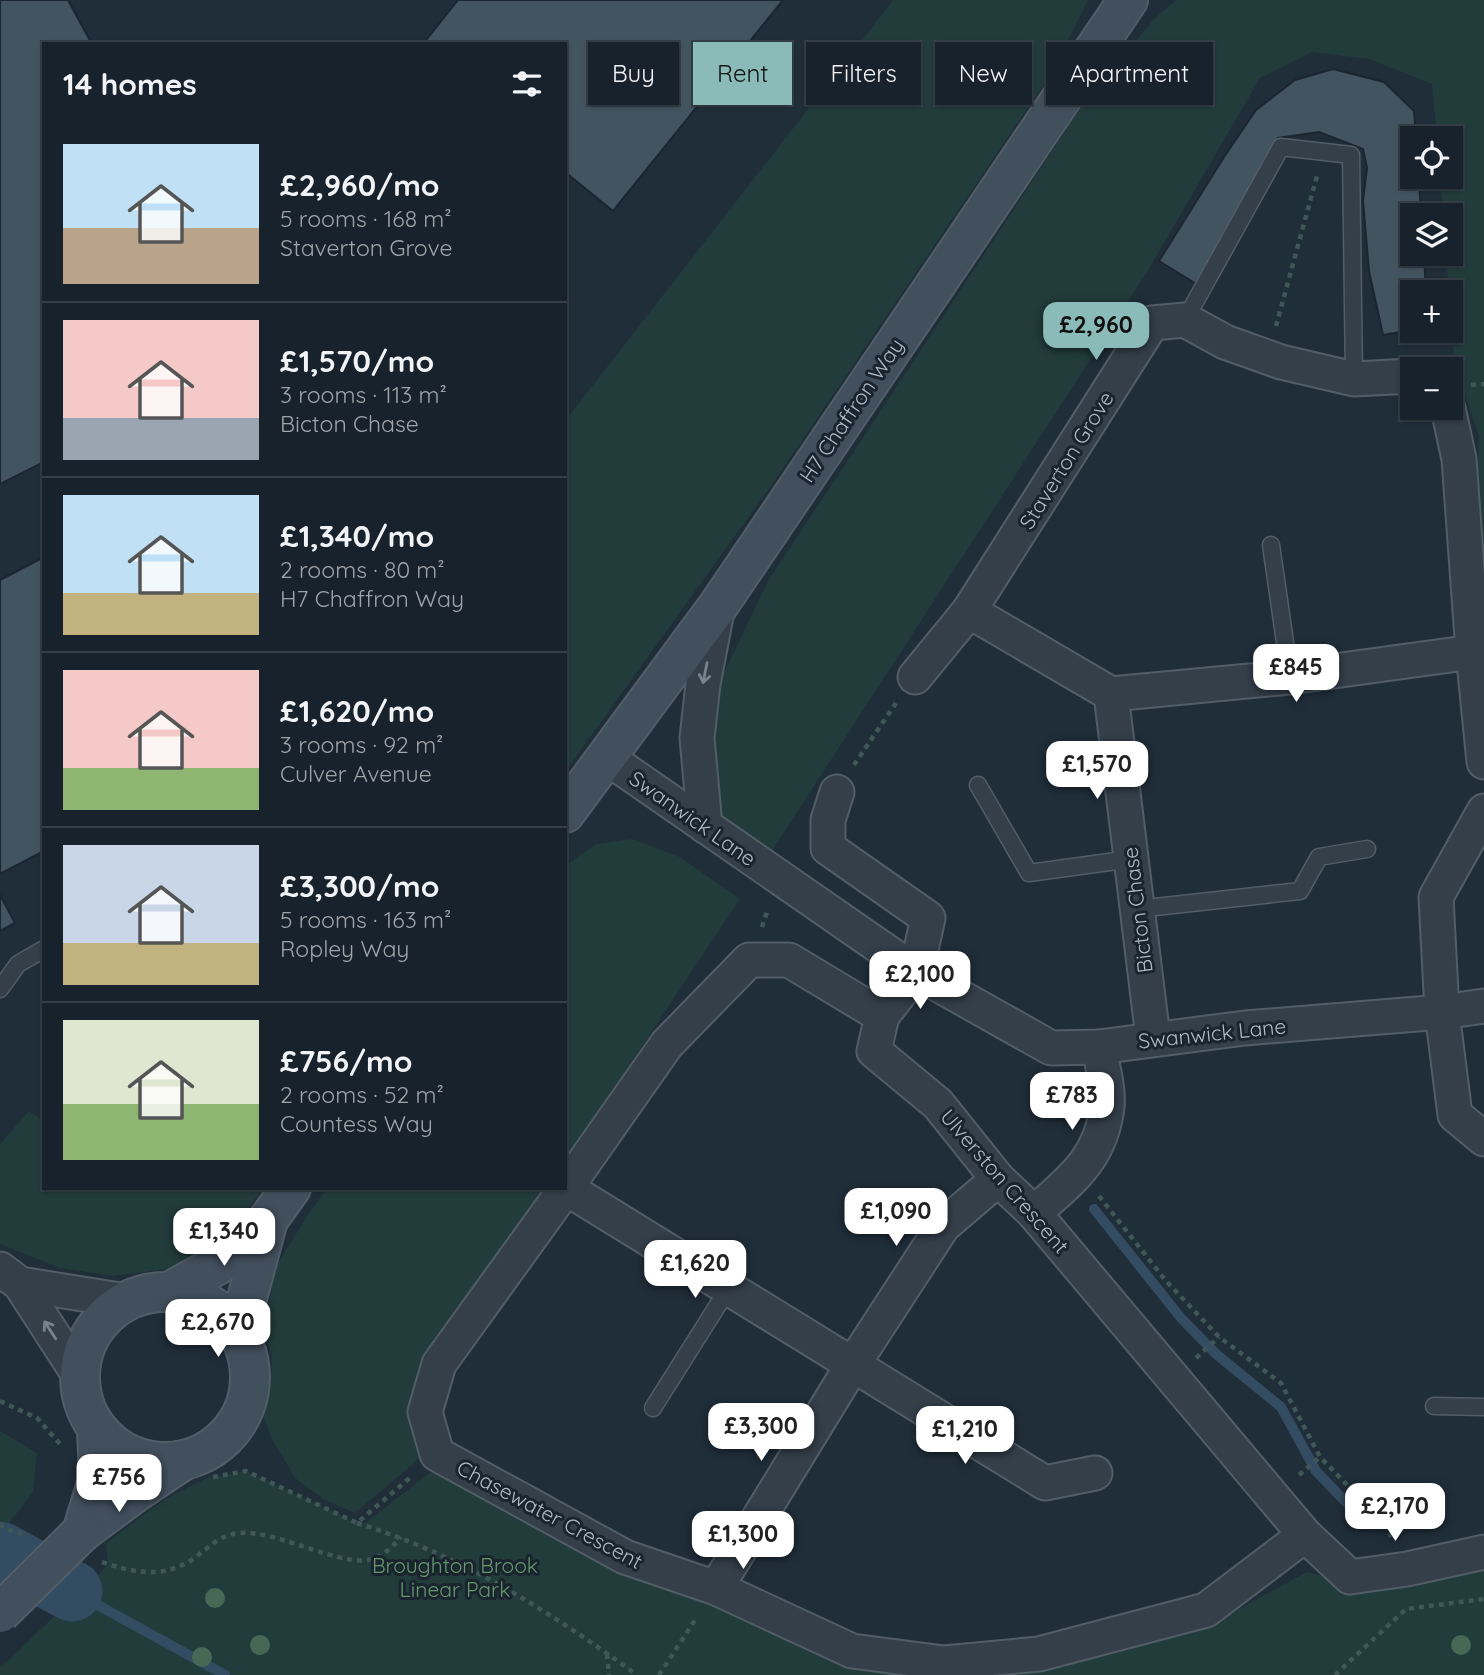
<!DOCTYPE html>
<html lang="en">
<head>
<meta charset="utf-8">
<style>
  :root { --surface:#18222c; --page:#252f38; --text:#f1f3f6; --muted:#9fa4a9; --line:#363f48; --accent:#8bbbb9 }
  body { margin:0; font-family:Quicksand,sans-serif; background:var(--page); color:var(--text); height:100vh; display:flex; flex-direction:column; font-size:26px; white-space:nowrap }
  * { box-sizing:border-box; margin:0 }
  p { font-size:23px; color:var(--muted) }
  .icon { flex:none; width:38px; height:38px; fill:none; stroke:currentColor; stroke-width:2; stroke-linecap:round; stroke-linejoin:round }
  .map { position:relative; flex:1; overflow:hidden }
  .drawer { position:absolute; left:42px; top:42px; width:525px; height:1148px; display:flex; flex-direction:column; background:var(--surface); border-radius:0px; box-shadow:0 2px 5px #0004,0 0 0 2px var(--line) }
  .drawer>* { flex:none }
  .top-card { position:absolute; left:588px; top:42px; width:665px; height:63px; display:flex; gap:14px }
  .tools { position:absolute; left:1400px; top:126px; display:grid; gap:14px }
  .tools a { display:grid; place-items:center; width:63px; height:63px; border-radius:0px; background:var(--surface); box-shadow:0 2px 5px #0004,0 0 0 2px var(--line); font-size:35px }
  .price { position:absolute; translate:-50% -60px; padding:0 16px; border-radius:14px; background:#fff; color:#222; font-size:23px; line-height:46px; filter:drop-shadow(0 2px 4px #0008) }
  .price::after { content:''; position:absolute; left:50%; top:42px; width:21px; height:16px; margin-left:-10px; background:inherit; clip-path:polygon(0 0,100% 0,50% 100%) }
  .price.current { background:var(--accent); color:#111 }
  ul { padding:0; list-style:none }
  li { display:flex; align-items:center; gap:21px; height:175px; padding:0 21px }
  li+li { border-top:2px solid var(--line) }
  li span { display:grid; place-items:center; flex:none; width:196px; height:140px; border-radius:0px; color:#555 }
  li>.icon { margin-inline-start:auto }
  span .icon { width:84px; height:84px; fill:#fffc; stroke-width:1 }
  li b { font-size:30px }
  h2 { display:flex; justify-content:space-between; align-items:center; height:84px; padding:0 21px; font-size:30px }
  .tag { padding:0 24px; border-radius:0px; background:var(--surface); box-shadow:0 2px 5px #0004,0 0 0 2px var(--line); font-size:24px; line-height:63px }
  .tag.current { background:var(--accent); color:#111 }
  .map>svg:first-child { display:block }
  .green { fill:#223b3b }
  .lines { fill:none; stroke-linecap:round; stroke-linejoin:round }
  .stream { stroke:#334c62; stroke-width:10 }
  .river { stroke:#334c62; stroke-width:61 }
  .building { fill:#435461; stroke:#1b2630; stroke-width:2 }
  .lane-casing { stroke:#515d67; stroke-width:19 }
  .street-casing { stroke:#515d67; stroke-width:37 }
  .secondary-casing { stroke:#515d67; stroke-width:42 }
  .path { stroke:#405757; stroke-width:4.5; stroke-dasharray:5 5; stroke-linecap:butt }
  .lane { stroke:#343f4a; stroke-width:16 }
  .street { stroke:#343f4a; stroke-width:33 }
  .secondary { stroke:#424f5d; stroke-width:38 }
  .secondary-bridge-casing { stroke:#515d67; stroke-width:42; stroke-linecap:butt }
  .secondary-bridge { stroke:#424f5d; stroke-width:38 }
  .tree { fill:#466855 }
  .oneway { stroke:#77838e }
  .labels { text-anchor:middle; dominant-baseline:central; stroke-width:6; stroke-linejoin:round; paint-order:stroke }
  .street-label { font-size:21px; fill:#aebac6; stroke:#19242e }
  .park-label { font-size:21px; fill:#65986b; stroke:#19242e }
</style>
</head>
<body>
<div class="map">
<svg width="1484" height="1675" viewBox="0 0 1484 1675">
  <rect width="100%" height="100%" fill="#202e3a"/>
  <!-- green -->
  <g class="green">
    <polygon points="893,0 1088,0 1051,74 771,486 565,772 565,421"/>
    <polygon points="1176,0 1484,0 1484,585 1475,502 1479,436 1454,364 1451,292 1449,292 1446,254 1451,254 1451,215 1443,215 1440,177 1451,177 1451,138 1437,138 1432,84 1369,59 1312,52 1260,78 1147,272 770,854 722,819 712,749 722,677 768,581 1082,106 1154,19"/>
    <polygon points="632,839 680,857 740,899 565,1162 565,866 596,844"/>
    <polygon points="29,1111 44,1121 44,1188 263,1188 230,1233 175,1268 113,1276 60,1268 0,1244 0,1144"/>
    <polygon points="327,1188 548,1188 409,1411 411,1430 423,1453 413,1464 355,1513 325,1500 295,1478 272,1439 263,1416 271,1379 272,1358 265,1329 275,1268 307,1216"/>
    <polygon points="0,1431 37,1453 33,1492 0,1535"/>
    <polygon points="444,1462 849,1662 1211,1624 1307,1572 1358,1586 1484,1570 1484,1675 0,1675 0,1668 108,1565 106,1543 165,1499 207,1478 246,1471 362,1525"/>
  </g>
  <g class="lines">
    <!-- stream -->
    <g class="stream">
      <polyline points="1094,1209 1181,1318 1216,1354 1281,1407 1316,1471 1362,1519"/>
      <polyline points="72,1591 225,1675"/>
    </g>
    <!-- river -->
    <polyline class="river" points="0,1552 72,1591"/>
  </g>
  <!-- building -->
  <g class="building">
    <polygon points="0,0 68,0 92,44 44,44 44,462 0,484"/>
    <polygon points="458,0 783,0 613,211 565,172 565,44 423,44"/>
    <polygon points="1333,69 1384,82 1414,111 1416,138 1412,138 1412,177 1419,177 1421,215 1412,215 1412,254 1424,254 1426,292 1412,292 1412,330 1383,335 1369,271 1363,201 1367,168 1363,149 1319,132 1278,138 1198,285 1159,261 1224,157 1256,110 1295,80"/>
    <polygon points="44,557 44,851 0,874 0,580"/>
    <polygon points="0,895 15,923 0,931"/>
  </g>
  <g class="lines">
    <!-- lane casing -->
    <g class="lane-casing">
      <g id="lane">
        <polyline points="1185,320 1281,147 1351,155 1354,379"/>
        <polyline points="1271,545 1290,677"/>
        <polyline points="978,785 1029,873 1131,859"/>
        <polyline points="1137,909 1300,891 1319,857 1367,849"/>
        <polyline points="0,989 18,964 44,949"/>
        <polyline points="1434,1406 1484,1407"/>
        <polyline points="653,1408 728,1289"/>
      </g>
    </g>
    <!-- street casing -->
    <g class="street-casing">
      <g id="street">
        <polyline points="1448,408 1459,459 1473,652 1484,762"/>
        <polyline points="969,611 1111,694 1153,1038"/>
        <polyline points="915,677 969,611 1152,323 1185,320 1225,342 1281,362 1354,379 1412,376"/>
        <polyline points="1111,694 1290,677 1473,652"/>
        <polyline points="606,757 916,972 1051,1048 1099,1047 1245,1028 1442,1012 1484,1006"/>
        <polyline points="837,792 828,820 828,848 928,918 916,972 882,1016"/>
        <polyline points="1484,811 1436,897 1442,1012 1455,1115 1484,1139"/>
        <polyline points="705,826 697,738 703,684 718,606"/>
        <polyline points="566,1188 1045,1483 1095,1473"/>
        <path d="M1034,1213C1070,1181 1101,1159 1107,1107C1109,1088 1102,1066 1099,1047"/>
        <polyline points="0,1269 20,1284 79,1375"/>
        <polyline points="20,1284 126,1301"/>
        <polyline points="1305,1535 1206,1610 1039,1654 944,1663 852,1651 716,1588 625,1557 437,1454 425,1412 439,1364 566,1188 667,1044 749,960 789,960 882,1016 874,1051 938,1104 998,1179 1034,1213 1305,1535 1350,1577 1407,1569 1484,1552"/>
        <polyline points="716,1588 852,1366 943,1226 998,1179"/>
      </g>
    </g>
    <!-- secondary casing -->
    <g class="secondary-casing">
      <g id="secondary">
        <polyline points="565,813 718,606 1128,0"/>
        <circle cx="165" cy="1377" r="85"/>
        <polyline points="169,1292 223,1262 268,1220 291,1188"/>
        <polyline points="238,1332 268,1220"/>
        <polyline points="82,1532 136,1492 182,1461"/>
        <polyline points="82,1532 99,1477 97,1430"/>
      </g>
    </g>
    <!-- path -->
    <g class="path">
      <polyline points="1276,326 1317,176"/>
      <polyline points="1471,385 1484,384"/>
      <polyline points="854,765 896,703"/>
      <polyline points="762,927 768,909"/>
      <polyline points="1099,1196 1166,1281 1219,1337 1281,1383 1320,1457 1386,1525 1391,1537"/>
      <polyline points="1196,1358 1219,1337"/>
      <polyline points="0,1401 37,1418 60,1444"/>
      <polyline points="1299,1475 1320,1457"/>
      <polyline points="213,1477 246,1471 357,1523 412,1476"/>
      <path d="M357,1523C463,1556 549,1611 637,1675"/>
      <polyline points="0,1524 4,1528 27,1536"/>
      <path d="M102,1562C132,1572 160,1579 190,1561C207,1550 217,1535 240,1533C278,1530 341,1568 372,1559C385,1555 392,1547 401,1537"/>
      <polyline points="607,1654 609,1675"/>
      <polyline points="659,1675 697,1617"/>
      <polyline points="1335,1675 1406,1609 1484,1599"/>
    </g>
    <!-- lane -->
    <use href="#lane" class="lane"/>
    <!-- street -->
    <use href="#street" class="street"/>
    <!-- secondary -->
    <use href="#secondary" class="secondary"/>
    <!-- secondary-bridge casing -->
    <g class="secondary-bridge-casing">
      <polyline id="secondary-bridge" points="0,1613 82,1532"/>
    </g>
    <!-- secondary-bridge -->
    <use href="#secondary-bridge" class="secondary-bridge"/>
  </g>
  <!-- trees -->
  <g class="tree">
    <circle cx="215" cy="1598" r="10"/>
    <circle cx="260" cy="1645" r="10"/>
    <circle cx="1461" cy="1645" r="10"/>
    <circle cx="202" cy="1657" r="10"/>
  </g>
  <!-- one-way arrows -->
  <defs><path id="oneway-shaft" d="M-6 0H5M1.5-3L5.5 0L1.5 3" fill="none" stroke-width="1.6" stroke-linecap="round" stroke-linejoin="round" transform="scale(1.75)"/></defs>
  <g class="oneway">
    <use href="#oneway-shaft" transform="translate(705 673) rotate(101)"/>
    <use href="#oneway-shaft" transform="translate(50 1330) rotate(-123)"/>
  </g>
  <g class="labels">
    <!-- street labels -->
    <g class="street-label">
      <text transform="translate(851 410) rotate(-56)">H7 Chaffron Way</text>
      <text transform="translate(1066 460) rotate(-58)">Staverton Grove</text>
      <text transform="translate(693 818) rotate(35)">Swanwick Lane</text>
      <text transform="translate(1137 910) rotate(-97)">Bicton Chase</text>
      <text transform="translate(1212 1033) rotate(-6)">Swanwick Lane</text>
      <text transform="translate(1005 1181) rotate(49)">Ulverston Crescent</text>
      <text transform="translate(550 1514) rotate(28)">Chasewater Crescent</text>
    </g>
    <!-- park labels -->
    <g class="park-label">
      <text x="455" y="1565">Broughton Brook<tspan x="455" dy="24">Linear Park</tspan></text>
    </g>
  </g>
</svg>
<div class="tools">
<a><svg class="icon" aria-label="locate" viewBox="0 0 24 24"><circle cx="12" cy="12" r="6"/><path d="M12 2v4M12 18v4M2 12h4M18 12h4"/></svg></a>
<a><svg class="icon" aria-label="layers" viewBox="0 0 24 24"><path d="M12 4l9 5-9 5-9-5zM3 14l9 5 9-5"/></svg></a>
<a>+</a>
<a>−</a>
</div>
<b class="price current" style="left:1096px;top:362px">£2,960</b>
<b class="price" style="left:1296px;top:704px">£845</b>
<b class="price" style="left:1097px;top:801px">£1,570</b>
<b class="price" style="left:920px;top:1011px">£2,100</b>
<b class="price" style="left:1072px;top:1132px">£783</b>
<b class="price" style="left:896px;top:1248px">£1,090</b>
<b class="price" style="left:224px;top:1268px">£1,340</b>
<b class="price" style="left:695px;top:1300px">£1,620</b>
<b class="price" style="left:218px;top:1359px">£2,670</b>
<b class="price" style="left:761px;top:1463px">£3,300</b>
<b class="price" style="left:965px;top:1466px">£1,210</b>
<b class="price" style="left:119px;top:1514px">£756</b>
<b class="price" style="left:1395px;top:1543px">£2,170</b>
<b class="price" style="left:743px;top:1571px">£1,300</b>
<div class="top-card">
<a class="tag">Buy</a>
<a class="tag current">Rent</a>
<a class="tag">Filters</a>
<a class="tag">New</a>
<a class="tag">Apartment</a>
</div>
<section class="drawer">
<h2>14 homes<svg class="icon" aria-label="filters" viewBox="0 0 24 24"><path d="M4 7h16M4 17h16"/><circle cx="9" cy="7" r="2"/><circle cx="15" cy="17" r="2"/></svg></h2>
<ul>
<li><span style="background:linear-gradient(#bfe0f5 60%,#b9a48a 0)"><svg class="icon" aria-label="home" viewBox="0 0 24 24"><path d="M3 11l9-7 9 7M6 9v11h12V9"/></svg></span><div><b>£2,960/mo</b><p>5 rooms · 168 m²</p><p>Staverton Grove</p></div></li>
<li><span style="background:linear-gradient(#f6c9c9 70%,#9aa5b1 0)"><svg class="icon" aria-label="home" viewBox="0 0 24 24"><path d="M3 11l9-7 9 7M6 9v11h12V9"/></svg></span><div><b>£1,570/mo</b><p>3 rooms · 113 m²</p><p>Bicton Chase</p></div></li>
<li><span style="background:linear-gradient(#bfe0f5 70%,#c2b280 0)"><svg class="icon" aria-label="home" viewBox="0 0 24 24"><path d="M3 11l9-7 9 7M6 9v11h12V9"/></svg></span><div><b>£1,340/mo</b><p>2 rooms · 80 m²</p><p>H7 Chaffron Way</p></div></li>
<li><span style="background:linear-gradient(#f6c9c9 70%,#8fb573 0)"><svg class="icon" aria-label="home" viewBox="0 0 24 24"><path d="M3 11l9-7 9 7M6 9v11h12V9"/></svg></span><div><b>£1,620/mo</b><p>3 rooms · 92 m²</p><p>Culver Avenue</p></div></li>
<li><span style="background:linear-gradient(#c9d6e8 70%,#c2b280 0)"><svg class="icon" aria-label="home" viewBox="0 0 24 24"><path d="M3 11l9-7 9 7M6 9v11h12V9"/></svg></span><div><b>£3,300/mo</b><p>5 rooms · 163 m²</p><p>Ropley Way</p></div></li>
<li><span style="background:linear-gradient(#dfe7d0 60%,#8fb573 0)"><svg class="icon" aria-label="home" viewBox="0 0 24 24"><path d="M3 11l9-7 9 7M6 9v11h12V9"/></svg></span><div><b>£756/mo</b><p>2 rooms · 52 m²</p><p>Countess Way</p></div></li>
</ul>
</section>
</div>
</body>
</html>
